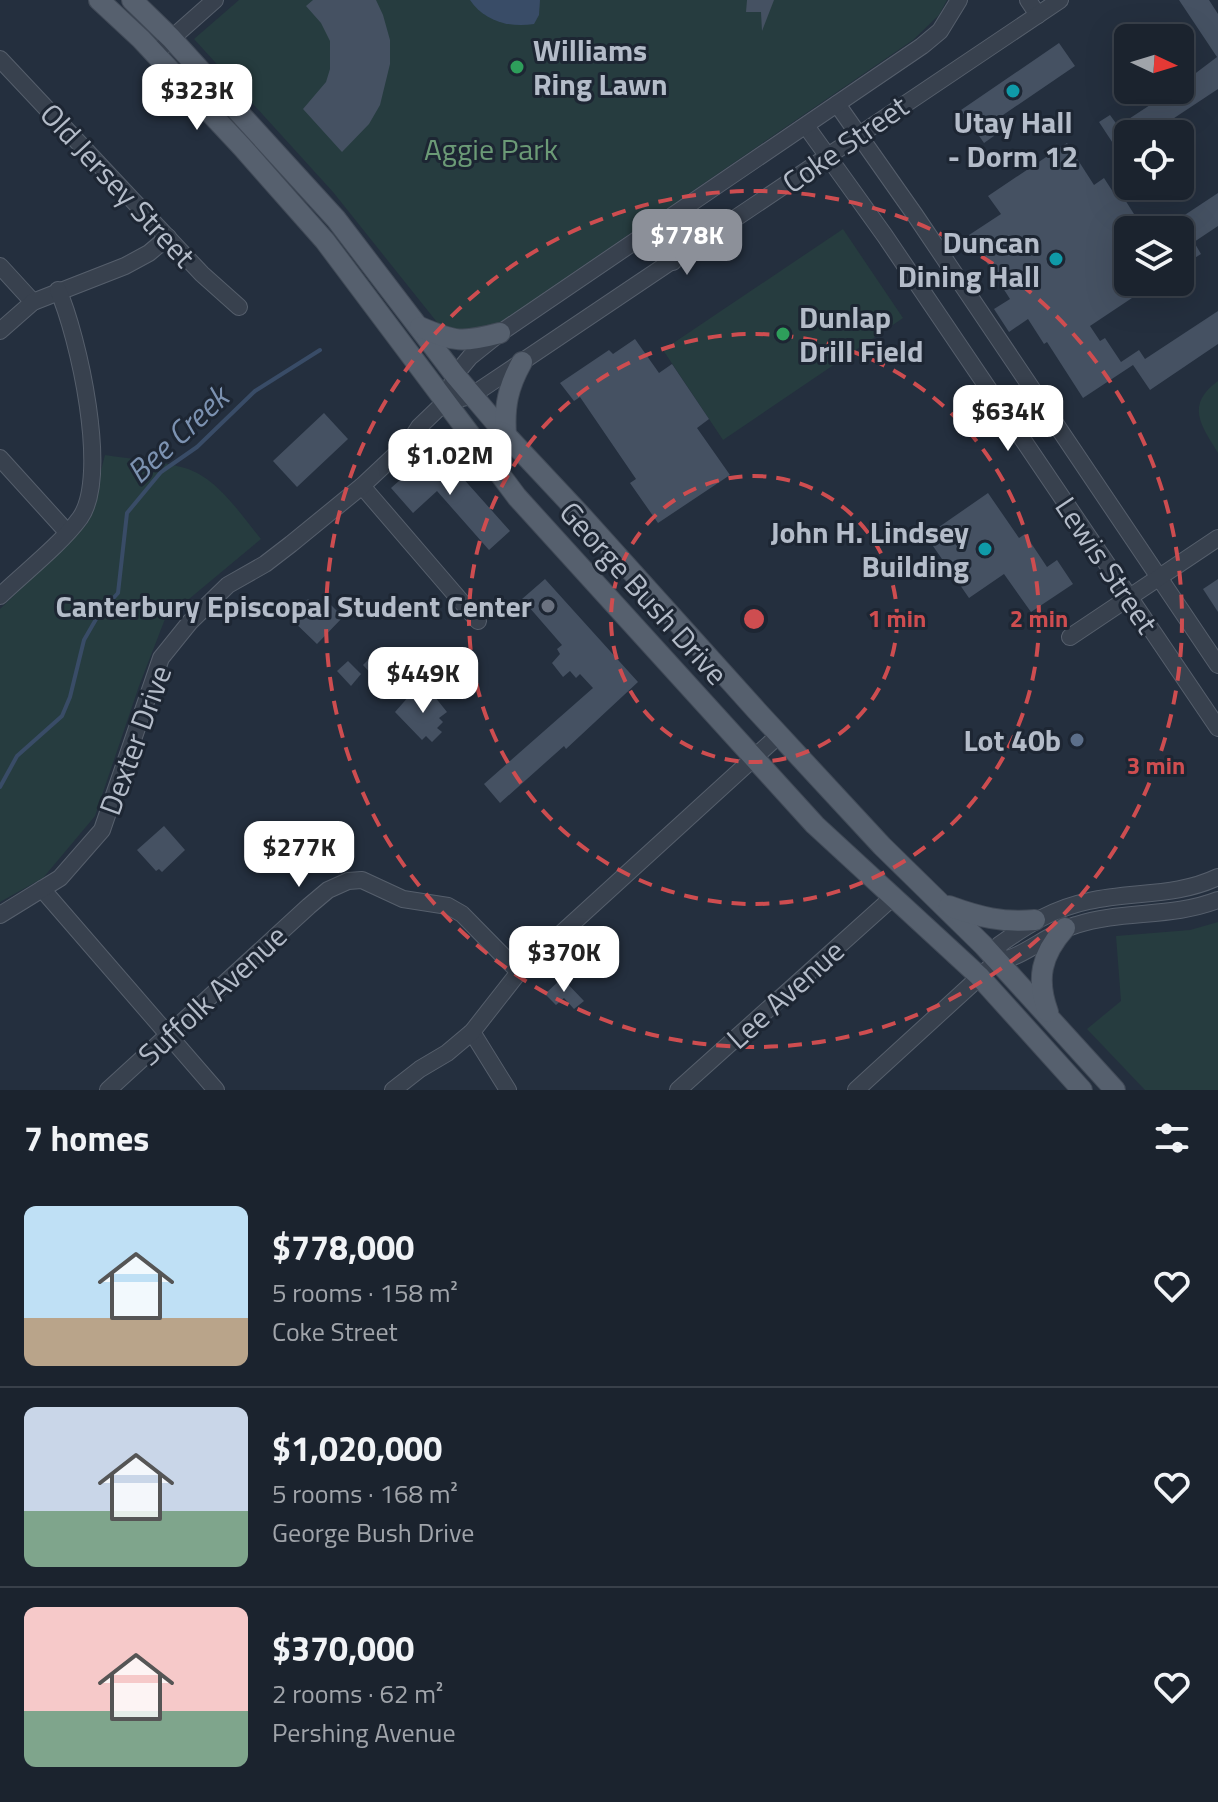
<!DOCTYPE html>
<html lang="en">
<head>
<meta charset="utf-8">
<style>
  :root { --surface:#1b232e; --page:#282f3a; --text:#f1f3f6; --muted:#a0a4aa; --line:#39404a; --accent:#8c9099 }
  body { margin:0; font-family:"Titillium Web",sans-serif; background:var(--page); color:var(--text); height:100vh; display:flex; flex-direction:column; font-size:30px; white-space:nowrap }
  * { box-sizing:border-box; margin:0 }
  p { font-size:26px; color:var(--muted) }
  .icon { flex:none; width:44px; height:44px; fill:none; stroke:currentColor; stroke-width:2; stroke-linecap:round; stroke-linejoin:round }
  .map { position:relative; height:1090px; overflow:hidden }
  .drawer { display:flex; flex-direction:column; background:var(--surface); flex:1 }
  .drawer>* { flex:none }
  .needle { width:52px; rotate:94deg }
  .buttons { position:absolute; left:1114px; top:24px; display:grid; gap:16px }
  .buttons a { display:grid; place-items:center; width:80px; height:80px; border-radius:12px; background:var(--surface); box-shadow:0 8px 32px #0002,0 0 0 2px var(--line); font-size:40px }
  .price { position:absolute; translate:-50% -68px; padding:0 18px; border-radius:16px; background:#fff; color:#222; font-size:26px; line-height:52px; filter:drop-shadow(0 2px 4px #0008) }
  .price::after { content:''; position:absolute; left:50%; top:48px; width:24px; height:18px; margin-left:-12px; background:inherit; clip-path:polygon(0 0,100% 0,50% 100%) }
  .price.selected { background:var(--accent); color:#fff }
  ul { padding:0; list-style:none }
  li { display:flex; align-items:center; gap:24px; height:200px; padding:0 24px }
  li+li { border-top:2px solid var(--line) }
  li span { display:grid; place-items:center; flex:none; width:224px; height:160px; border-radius:12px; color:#555 }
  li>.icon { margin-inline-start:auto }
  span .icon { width:96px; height:96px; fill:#fffc; stroke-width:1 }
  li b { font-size:34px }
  h2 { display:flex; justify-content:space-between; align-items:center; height:96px; padding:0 24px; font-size:34px }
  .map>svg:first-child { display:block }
  .green { fill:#263c3f }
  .water { fill:#394c67 }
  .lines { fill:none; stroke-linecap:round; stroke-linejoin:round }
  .stream { stroke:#394c67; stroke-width:4 }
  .building { fill:#455162 }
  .minor-casing { stroke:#565f6c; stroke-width:18 }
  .major-casing { stroke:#414a57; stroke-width:22 }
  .minor { stroke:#38414e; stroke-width:16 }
  .major { stroke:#56606e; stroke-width:20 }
  .ring { fill:none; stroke:#ce4d50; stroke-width:4; stroke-dasharray:14 10 }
  .leisure-dot { fill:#2e9e5b; stroke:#1d2633; stroke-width:3 }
  .culture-dot { fill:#0f9aa8; stroke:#1d2633; stroke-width:3 }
  .worship-dot { fill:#6b7280; stroke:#1d2633; stroke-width:3 }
  .service-dot { fill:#5c6f8a; stroke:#1d2633; stroke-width:3 }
  .labels { text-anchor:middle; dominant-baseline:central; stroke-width:6; stroke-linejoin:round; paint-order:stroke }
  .poi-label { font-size:30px; font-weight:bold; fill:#b4bcc9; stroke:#1d2633; text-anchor:end }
  .street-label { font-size:30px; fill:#b4bcc9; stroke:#1d2633 }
  .park-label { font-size:30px; fill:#6b9a76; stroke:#1d2633 }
  .water-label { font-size:32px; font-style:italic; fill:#7c92b1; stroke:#1d2633 }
  .centre { fill:#ce4d50; stroke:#1d2633; stroke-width:4 }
  .ring-label { font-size:24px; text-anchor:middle; font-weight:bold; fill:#ce4d50; stroke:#1d2633; stroke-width:6; stroke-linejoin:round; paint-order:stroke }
</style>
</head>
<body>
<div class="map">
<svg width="1218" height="1090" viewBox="0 0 1218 1090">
  <rect width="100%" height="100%" fill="#242f3e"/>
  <!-- green -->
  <g class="green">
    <polygon points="239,0 947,0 939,15 913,40 495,326 448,336 333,192 194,39"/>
    <polygon points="843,229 903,318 723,440 663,350"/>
    <path d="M1218,381V453C1201,425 1185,405 1218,381Z"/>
    <path d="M105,455C131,459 159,461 185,468C218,478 240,514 261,539L165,619L139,686L95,816L43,878L0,902V609L87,524Z"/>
    <polygon points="1218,922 1218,1090 1145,1090 1087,1029 1121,1001 1116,936 1190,930"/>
  </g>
  <!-- water -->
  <path class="water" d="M470,0H540L539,15L534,24C509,28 484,21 470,0Z"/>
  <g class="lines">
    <!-- stream -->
    <polyline class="stream" points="0,787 17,756 62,716 70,697 84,640 99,614 118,593 127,513 161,472 197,447 255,391 320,350"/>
  </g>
  <!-- building -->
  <g class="building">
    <polygon points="313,0 376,0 383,15 390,40 390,64 380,105 369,124 342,152 303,109 326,82 330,69 330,41 321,23 306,6"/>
    <polygon points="747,0 774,0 762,31 761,12 746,12"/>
    <polygon points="1179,0 1209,0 1218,14 1218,89 1150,134 1128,134 1128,149 1120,154 1099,122 1110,115 1118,126 1173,90 1180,90 1180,85 1217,57"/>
    <polygon points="1059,43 1075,66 987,126 994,136 984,143 961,110"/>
    <polygon points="1067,143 1094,185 1104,178 1115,195 1120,192 1134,214 1130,217 1139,230 1128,230 1128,282 1156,282 1090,326 1100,341 1105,338 1121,362 1139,350 1145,359 1218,311 1218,344 1150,390 1133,365 1083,398 1047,342 1044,344 1028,319 1009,332 994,309 1010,299 969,235 1001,214 988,196"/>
    <polygon points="1218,193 1218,226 1194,242 1201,254 1193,259 1180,239 1180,230 1162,230"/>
    <polygon points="635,339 659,373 672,364 709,419 697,428 730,475 658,523 630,483 636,479 580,397 574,401 560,383 609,350 613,354"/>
    <polygon points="324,413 348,439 297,487 273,461"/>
    <polygon points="436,448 510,531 489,550 437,491 413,513 391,488"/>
    <polygon points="988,493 1019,538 1025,534 1047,567 1057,560 1073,584 1031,612 1004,574 969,598 926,536"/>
    <polygon points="545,579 638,682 566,749 564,746 500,803 484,784 593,688 580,674 576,678 570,671 563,677 552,663 560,654 557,649 562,645 522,599"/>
    <polygon points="1218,579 1218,612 1203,589"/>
    <polygon points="308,599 317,608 325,599 343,617 317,644 290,618"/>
    <polygon points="375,653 396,677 384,688 363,665"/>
    <polygon points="348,661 361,674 351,686 337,671"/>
    <polygon points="418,690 425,697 431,692 447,712 439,718 443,722 437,728 442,732 432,742 426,736 422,740 395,712 410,695 411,697"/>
    <polygon points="164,826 185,850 162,872 159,869 156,871 137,850"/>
    <polygon points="562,978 584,1001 574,1009 564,998 556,1005 545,994"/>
  </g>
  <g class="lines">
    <!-- minor casing -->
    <g class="minor-casing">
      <g id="minor">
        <polyline points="1028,0 1038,15"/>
        <polyline points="154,54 215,0"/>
        <polyline points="0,59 202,274 239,307"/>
        <polyline points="837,104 915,215 1218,665"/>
        <polyline points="806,126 885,236 1218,728"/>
        <polyline points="651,231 673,262"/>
        <polyline points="0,266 33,302"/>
        <polyline points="0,331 33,302 125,266 149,253 168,237"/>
        <polyline points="445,402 471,396 1060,0"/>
        <polyline points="0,458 67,532"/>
        <polyline points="362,486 478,621"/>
        <path d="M0,596C24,573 61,544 80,518C110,476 78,335 58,290"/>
        <polyline points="1070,637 1218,538"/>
        <polyline points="42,889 216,1090"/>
        <polyline points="0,915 60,878 102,830 161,658 190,622 228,585 265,564 291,544 362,486 410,441 419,427 445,402 455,375 470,357 500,333 922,46 940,31 959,0"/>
        <path d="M997,961L999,945C1027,925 1054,908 1089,901C1133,891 1176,897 1218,877"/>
        <path d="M997,961C1022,959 1048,933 1076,925C1122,910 1172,918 1218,900"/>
        <polyline points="472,1032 508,1090"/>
        <polyline points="108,1090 309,906 328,890 348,881 362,880 403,899 448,906 462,914 519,972"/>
        <polyline points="393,1090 420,1069 447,1053 472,1032 519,972 779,735"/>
        <polyline points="678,1090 892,898"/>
        <polyline points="856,1090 997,961"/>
      </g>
    </g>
    <!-- major casing -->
    <g class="major-casing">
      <g id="major">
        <polyline points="99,0 141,39 242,147 325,241 517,497 815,825 979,976 1082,1090"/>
        <polyline points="132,0 171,38 336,219 455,375 506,435 579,513 757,711 882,846 984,946 1115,1090"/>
        <path d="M420,327C455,342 462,343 500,333"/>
        <path d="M506,435C504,406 508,387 522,362"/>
        <path d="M949,906C979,917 1003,923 1035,920"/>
        <path d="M1048,1012C1036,979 1041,955 1065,928"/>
      </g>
    </g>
    <!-- minor -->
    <use href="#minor" class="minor"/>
    <!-- major -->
    <use href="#major" class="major"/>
  </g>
  <!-- distance rings -->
  <g class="ring">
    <circle cx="754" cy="619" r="143"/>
    <circle cx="754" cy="619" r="285"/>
    <circle cx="754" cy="619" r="428"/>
  </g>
  <!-- markers -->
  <g class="leisure-dot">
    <circle cx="517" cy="67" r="8"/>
    <circle cx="783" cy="334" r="8"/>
  </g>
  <g class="culture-dot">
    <circle cx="1013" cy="91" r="8"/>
    <circle cx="1056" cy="259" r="8"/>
    <circle cx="985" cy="549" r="8"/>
  </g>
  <circle class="worship-dot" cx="548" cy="606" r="8"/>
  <circle class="service-dot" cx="1077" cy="740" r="8"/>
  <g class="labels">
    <!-- poi labels -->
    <g class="poi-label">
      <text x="533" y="50" text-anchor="start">Williams<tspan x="533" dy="34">Ring Lawn</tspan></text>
      <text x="1013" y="122" text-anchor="middle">Utay Hall<tspan x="1013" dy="34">- Dorm 12</tspan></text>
      <text x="1040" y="242">Duncan<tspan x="1040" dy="34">Dining Hall</tspan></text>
      <text x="799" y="317" text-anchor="start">Dunlap<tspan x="799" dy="34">Drill Field</tspan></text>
      <text x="969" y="532">John H. Lindsey<tspan x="969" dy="34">Building</tspan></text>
      <text x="532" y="606">Canterbury Episcopal Student Center</text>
      <text x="1061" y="740">Lot 40b</text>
    </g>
    <!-- street labels -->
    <g class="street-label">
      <text transform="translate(845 144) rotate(-35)">Coke Street</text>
      <text transform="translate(118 185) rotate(47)">Old Jersey Street</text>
      <text transform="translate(1107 565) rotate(56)">Lewis Street</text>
      <text transform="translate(644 593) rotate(48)">George Bush Drive</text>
      <text transform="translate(135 740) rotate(-70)">Dexter Drive</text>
      <text transform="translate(785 994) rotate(-42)">Lee Avenue</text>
      <text transform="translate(212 995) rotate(-43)">Suffolk Avenue</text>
    </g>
    <!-- park labels -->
    <g class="park-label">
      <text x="491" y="149">Aggie Park</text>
    </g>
    <!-- water labels -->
    <g class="water-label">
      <text transform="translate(177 434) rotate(-43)">Bee Creek</text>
    </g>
  </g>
  <circle cx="754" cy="619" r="12" class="centre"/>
  <g class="ring-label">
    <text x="897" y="627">1 min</text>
    <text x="1039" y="627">2 min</text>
    <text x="1156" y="774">3 min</text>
  </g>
</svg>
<div class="buttons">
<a><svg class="needle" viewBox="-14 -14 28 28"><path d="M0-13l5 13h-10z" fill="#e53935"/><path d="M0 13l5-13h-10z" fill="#a0a4aa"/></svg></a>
<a><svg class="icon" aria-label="locate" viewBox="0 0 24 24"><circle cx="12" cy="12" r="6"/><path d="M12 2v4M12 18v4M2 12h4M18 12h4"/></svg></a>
<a><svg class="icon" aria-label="layers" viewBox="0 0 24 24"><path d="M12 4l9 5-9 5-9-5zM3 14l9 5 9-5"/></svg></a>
</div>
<b class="price" style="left:197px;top:132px">$323K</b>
<b class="price selected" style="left:687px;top:277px">$778K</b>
<b class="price" style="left:1008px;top:453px">$634K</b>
<b class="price" style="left:450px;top:497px">$1.02M</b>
<b class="price" style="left:423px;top:715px">$449K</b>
<b class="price" style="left:299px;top:889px">$277K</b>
<b class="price" style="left:564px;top:994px">$370K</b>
</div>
<section class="drawer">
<h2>7 homes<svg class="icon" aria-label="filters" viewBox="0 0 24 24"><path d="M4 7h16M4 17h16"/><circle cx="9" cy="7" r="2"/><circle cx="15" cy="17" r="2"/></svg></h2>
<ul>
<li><span style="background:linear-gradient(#bfe0f5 70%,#b9a48a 0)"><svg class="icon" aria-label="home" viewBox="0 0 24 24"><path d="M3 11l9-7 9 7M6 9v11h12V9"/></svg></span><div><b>$778,000</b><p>5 rooms · 158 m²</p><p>Coke Street</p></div><svg class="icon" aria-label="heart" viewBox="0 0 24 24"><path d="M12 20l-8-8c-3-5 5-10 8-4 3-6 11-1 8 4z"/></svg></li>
<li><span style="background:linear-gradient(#c9d6e8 65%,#7fa58c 0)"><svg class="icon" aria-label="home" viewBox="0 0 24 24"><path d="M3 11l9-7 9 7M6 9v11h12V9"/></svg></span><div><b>$1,020,000</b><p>5 rooms · 168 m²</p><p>George Bush Drive</p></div><svg class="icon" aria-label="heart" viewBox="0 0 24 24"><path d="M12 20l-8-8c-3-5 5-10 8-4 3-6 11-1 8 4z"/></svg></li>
<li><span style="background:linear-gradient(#f6c9c9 65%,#7fa58c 0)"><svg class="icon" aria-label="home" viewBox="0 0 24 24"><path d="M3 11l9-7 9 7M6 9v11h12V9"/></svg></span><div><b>$370,000</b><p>2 rooms · 62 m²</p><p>Pershing Avenue</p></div><svg class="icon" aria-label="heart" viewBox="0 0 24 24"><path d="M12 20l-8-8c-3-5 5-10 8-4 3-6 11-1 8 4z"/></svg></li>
</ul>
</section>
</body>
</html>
